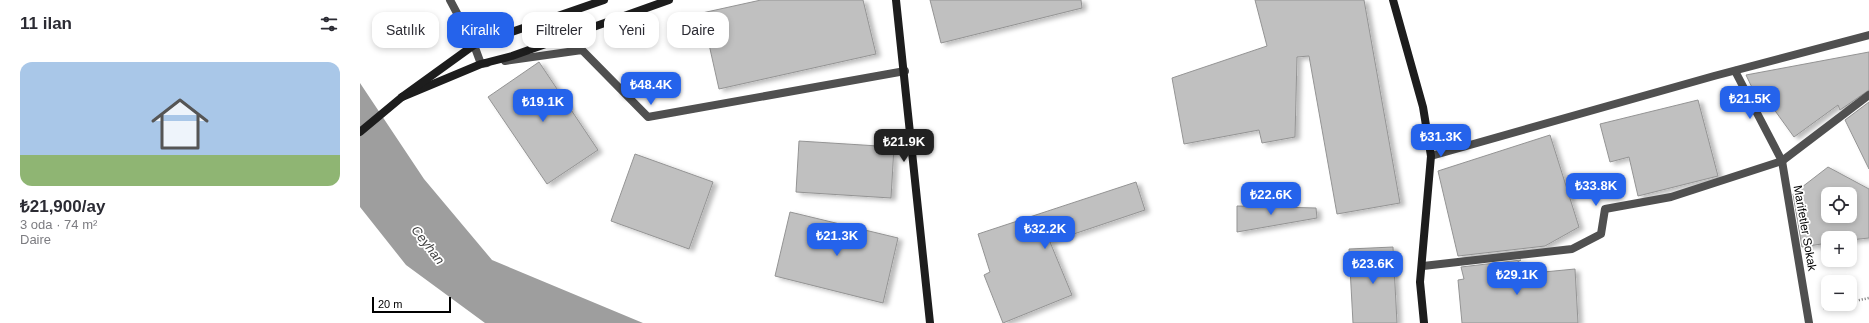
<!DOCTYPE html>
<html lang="tr">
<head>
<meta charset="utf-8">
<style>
  :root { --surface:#fff; --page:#f7f7f7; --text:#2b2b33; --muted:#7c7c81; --accent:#2563eb }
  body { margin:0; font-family:Arial,sans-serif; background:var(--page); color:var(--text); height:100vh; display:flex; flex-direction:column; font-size:15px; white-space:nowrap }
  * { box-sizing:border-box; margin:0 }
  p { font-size:13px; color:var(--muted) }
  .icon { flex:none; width:22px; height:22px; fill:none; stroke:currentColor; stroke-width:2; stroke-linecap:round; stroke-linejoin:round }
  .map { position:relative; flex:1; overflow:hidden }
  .panel { display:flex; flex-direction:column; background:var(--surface); width:360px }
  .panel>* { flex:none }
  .guide { position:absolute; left:12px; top:12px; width:380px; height:36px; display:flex; gap:8px }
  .buttons { position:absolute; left:1461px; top:187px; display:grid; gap:8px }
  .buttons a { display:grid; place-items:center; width:36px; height:36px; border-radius:8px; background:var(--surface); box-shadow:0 2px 6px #0003; font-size:20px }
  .scale { position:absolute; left:12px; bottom:10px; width:79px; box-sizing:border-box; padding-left:4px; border:2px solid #000; border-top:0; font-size:11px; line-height:14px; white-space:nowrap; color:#000; -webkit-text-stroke:3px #fff; paint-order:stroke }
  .price { position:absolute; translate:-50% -34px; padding:0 9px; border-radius:8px; background:var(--accent); color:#fff; font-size:13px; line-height:26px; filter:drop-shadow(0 1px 2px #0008) }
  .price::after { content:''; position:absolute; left:50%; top:24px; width:12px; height:9px; margin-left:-6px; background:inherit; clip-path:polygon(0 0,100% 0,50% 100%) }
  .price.current { background:#222; color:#fff }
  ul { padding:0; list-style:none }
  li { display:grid; align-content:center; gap:8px; height:212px; padding:0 20px }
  li span { display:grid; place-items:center; height:124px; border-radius:12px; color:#555 }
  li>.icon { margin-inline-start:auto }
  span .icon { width:72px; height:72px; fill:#fffc; stroke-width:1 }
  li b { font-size:17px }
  h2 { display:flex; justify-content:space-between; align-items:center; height:48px; padding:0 20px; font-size:17px }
  .pill { padding:0 14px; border-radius:12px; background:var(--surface); box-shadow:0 2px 6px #0003; font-size:14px; line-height:36px }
  .pill.current { background:var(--accent); color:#fff }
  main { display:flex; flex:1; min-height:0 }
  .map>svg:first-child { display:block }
  .water { fill:#9e9e9e }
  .building { fill:#c0c0c0; stroke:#949494; fill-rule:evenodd; filter:url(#shadow) }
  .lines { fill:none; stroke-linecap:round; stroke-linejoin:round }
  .path { stroke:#727272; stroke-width:2.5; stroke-dasharray:1 2; stroke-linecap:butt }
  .street { stroke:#505050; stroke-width:8 }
  .secondary { stroke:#1d1d1d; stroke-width:8 }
  .labels { text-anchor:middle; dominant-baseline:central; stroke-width:3.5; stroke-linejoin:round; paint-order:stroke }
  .street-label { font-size:12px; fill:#000; stroke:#fff }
  .water-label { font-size:13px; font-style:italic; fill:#3f3f3f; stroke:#fff }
</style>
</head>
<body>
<main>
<section class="panel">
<h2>11 ilan<svg class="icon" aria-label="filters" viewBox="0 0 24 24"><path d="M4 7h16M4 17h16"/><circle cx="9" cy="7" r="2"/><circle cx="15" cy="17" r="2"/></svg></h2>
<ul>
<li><span style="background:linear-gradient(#a9c7e8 75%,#8fb573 0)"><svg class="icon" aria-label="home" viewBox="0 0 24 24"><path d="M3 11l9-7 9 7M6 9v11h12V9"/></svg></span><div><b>₺21,900/ay</b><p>3 oda · 74 m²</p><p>Daire</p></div></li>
</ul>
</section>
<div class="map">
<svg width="1509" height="323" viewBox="0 0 1509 323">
  <defs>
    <filter id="shadow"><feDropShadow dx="4.5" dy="2.5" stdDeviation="2" flood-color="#0004"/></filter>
  </defs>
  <rect width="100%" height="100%" fill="#fff"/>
  <!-- water -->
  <polygon class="water" points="0,83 64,179 132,260 283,323 125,323 46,265 0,207"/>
  <!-- building -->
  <g class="building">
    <polygon points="401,0 503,0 516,54 359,89 342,13"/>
    <polygon points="570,0 721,0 722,8 581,43"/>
    <polygon points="895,0 1004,0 1040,203 977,214 949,56 937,57 935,137 902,143 899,130 824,144 812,78 907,46"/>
    <polygon points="1509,52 1509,90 1480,110 1478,105 1434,137 1408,101 1399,102 1386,75"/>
    <polygon points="179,62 238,150 187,184 128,97"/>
    <polygon points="1338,100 1358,176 1278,196 1269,157 1250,162 1240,124"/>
    <polygon points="1509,102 1509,169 1485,120"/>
    <polygon points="1190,135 1219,227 1185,246 1098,256 1078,171"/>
    <polygon points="439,141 534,147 531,198 436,192"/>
    <polygon points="275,154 353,182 329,249 251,221"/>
    <path d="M1468,167L1509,189V238L1490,240V238H1468V243L1442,247L1433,194ZM1468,194H1490V216H1468Z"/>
    <polygon points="776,182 785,210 690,242 712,295 643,323 624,275 630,272 618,234"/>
    <polygon points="877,206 956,208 957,218 877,232"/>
    <polygon points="430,212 538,238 523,303 415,276"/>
    <polygon points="1033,247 1037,323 993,323 989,249"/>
    <polygon points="1161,260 1132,277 1215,269 1218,323 1102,323 1098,280 1104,279 1101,267"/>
  </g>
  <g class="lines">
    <!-- path -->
    <g class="path">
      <polyline points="1490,302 1509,298"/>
      <polyline points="1463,308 1482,304"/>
    </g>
    <!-- street -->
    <g class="street">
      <polyline points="90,0 114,45 121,64 127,63"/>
      <polyline points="145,61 222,50 288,117 545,71"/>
      <polyline points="1375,71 1422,161 1449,323"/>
      <polyline points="1071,156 1354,76 1509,35"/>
      <polyline points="1063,266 1212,249 1241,234 1245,209 1311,197 1422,161 1509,95"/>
    </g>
    <!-- secondary -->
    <g class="secondary">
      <polyline points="536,0 570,323"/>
      <polyline points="1033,0 1063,107 1071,156 1060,282 1064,323"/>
      <polyline points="42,97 121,64 152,56 309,0"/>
      <polyline points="0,132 42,97 114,45 244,0"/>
    </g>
  </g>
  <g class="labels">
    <!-- street labels -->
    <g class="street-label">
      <text transform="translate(1445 228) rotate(80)">Marifetler Sokak</text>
    </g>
    <!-- water labels -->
    <g class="water-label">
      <text transform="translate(68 245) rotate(52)">Ceyhan</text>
    </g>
  </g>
</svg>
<div class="buttons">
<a><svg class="icon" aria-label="locate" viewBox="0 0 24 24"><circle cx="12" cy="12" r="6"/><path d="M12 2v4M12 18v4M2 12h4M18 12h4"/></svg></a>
<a>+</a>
<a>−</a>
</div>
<div class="scale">20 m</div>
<b class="price" style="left:291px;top:106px">₺48.4K</b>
<b class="price" style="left:1390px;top:120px">₺21.5K</b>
<b class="price" style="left:183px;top:123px">₺19.1K</b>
<b class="price" style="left:1081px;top:158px">₺31.3K</b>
<b class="price current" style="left:544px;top:163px">₺21.9K</b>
<b class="price" style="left:1236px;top:207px">₺33.8K</b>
<b class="price" style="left:911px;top:216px">₺22.6K</b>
<b class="price" style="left:685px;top:250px">₺32.2K</b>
<b class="price" style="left:477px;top:257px">₺21.3K</b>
<b class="price" style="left:1013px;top:285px">₺23.6K</b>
<b class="price" style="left:1157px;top:296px">₺29.1K</b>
<div class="guide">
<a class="pill">Satılık</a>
<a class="pill current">Kiralık</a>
<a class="pill">Filtreler</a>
<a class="pill">Yeni</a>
<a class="pill">Daire</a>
</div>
</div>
</main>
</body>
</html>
